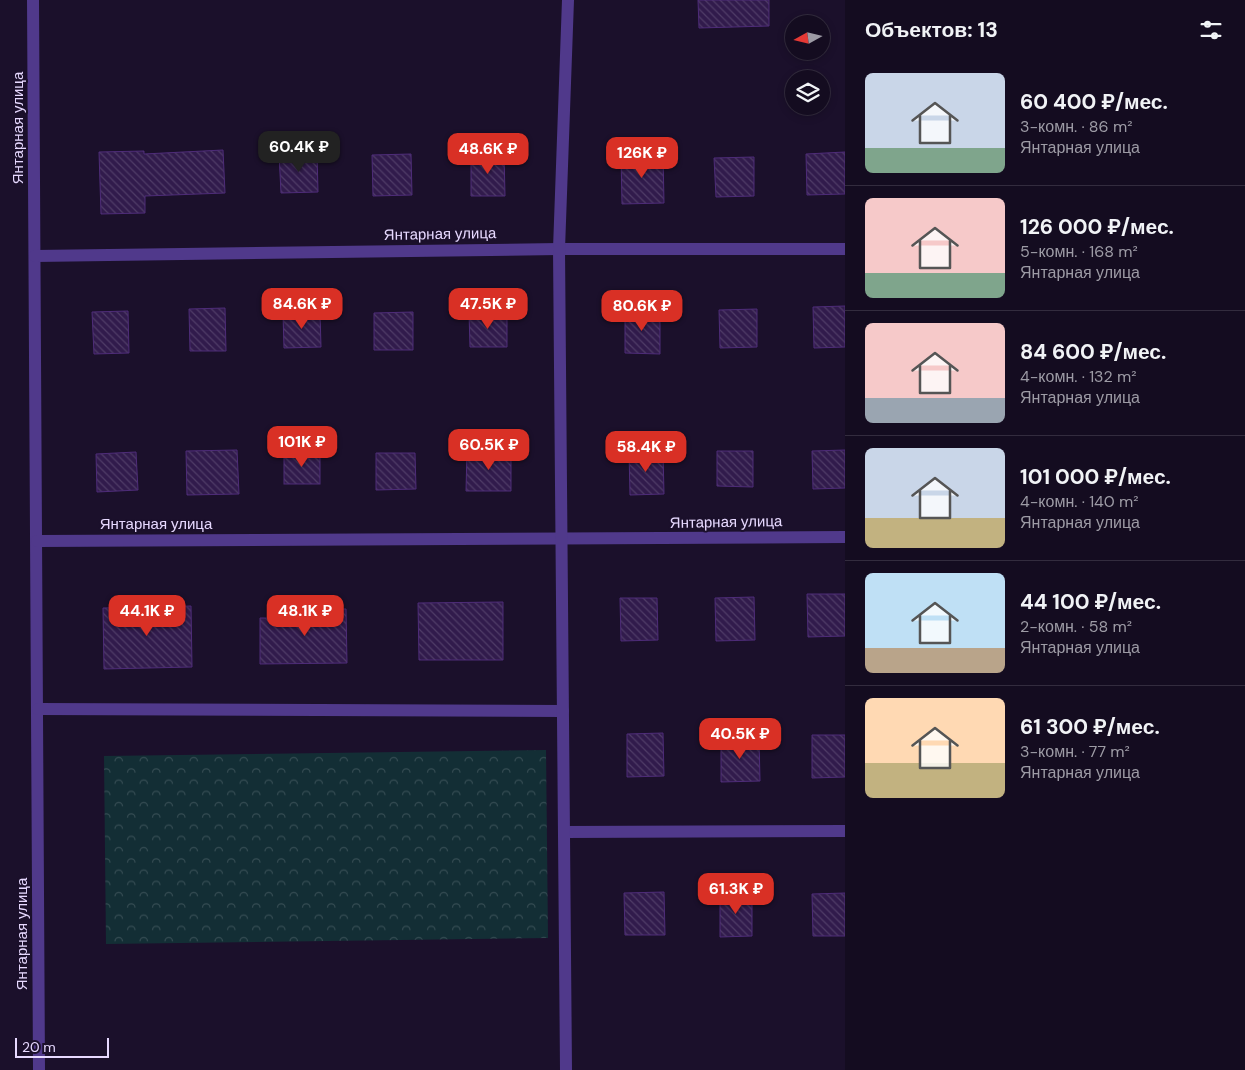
<!DOCTYPE html>
<html lang="ru">
<head>
<meta charset="utf-8">
<style>
  :root { --surface:#140c20; --page:#1d1529; --text:#f1f3f6; --muted:#9d9ba5; --line:#332c3e; --accent:#d93025 }
  body { margin:0; font-family:"DM Sans",sans-serif; background:var(--page); color:var(--text); height:100vh; display:flex; flex-direction:column; font-size:19px; white-space:nowrap }
  * { box-sizing:border-box; margin:0 }
  p { font-size:16px; color:var(--muted) }
  .icon { flex:none; width:28px; height:28px; fill:none; stroke:currentColor; stroke-width:2; stroke-linecap:round; stroke-linejoin:round }
  .map { position:relative; flex:1; overflow:hidden }
  .panel { display:flex; flex-direction:column; background:var(--surface); width:400px }
  .panel>* { flex:none }
  .needle { width:32px; rotate:262deg }
  .controls { position:absolute; left:785px; top:15px; display:grid; gap:10px }
  .controls a { display:grid; place-items:center; width:45px; height:45px; border-radius:50%; background:var(--surface); box-shadow:0 2px 8px #0003,0 0 0 1px var(--line); font-size:25px }
  .scale { position:absolute; left:15px; bottom:12px; width:94px; box-sizing:border-box; padding-left:5px; border:2px solid #e7d9ff; border-top:0; font-size:14px; line-height:18px; white-space:nowrap; color:#e7d9ff; -webkit-text-stroke:4px #1b102b; paint-order:stroke }
  .price { position:absolute; translate:-50% -42px; padding:0 11px; border-radius:10px; background:var(--accent); color:#fff; font-size:16px; line-height:32px; filter:drop-shadow(0 1px 2px #0008) }
  .price::after { content:''; position:absolute; left:50%; top:30px; width:15px; height:11px; margin-left:-8px; background:inherit; clip-path:polygon(0 0,100% 0,50% 100%) }
  .price.active { background:#222; color:#fff }
  ul { padding:0; list-style:none }
  li { display:flex; align-items:center; gap:15px; height:125px; padding:0 20px }
  li+li { border-top:1px solid var(--line) }
  li span { display:grid; place-items:center; flex:none; width:140px; height:100px; border-radius:8px; color:#555 }
  li>.icon { margin-inline-start:auto }
  span .icon { width:60px; height:60px; fill:#fffc; stroke-width:1 }
  li b { font-size:21px }
  h2 { display:flex; justify-content:space-between; align-items:center; height:60px; padding:0 20px; font-size:21px }
  main { display:flex; flex:1; min-height:0 }
  .map>svg:first-child { display:block }
  .forest { fill:url(#forest-crowns) }
  .building { fill:url(#building-back-hatch); stroke:#4e2c79 }
  .lines { fill:none; stroke-linecap:round; stroke-linejoin:round }
  .minor { stroke:#50398b; stroke-width:12 }
  .labels { text-anchor:middle; dominant-baseline:central; stroke-width:4; stroke-linejoin:round; paint-order:stroke }
  .street-label { font-size:15px; fill:#e7d9ff; stroke:#1b102b }
</style>
</head>
<body>
<main>
<div class="map">
<svg width="845" height="1070" viewBox="0 0 845 1070">
  <defs>
    <pattern id="forest-crowns" width="20" height="18" patternUnits="userSpaceOnUse" patternTransform="scale(1.25)"><rect width="20" height="18" fill="#132e35"/><path d="M2 6a3 3 0 1 1 6 0M12 15a3 3 0 1 1 6 0" fill="none" stroke="#354c53"/></pattern>
    <pattern id="building-back-hatch" width="6" height="6" patternUnits="userSpaceOnUse" patternTransform="scale(1.25)"><rect width="6" height="6" fill="#311b4c"/><path d="M-1 5l2 2M0 0l6 6M5-1l2 2" fill="none" stroke="#4f3c67"/></pattern>
  </defs>
  <rect width="100%" height="100%" fill="#1b102b"/>
  <!-- forest -->
  <polygon class="forest" points="546,750 548,938 106,944 104,756"/>
  <!-- building -->
  <g class="building">
    <polygon points="698,0 769,0 769,26 699,28"/>
    <polygon points="223,150 225,193 145,196 145,213 101,214 99,152 144,151 144,154"/>
    <polygon points="845,152 845,194 807,195 806,154"/>
    <polygon points="317,153 318,192 281,193 279,154"/>
    <polygon points="504,153 505,196 471,196 471,154"/>
    <polygon points="411,154 412,195 373,196 372,155"/>
    <polygon points="663,154 664,203 622,204 621,155"/>
    <polygon points="754,157 754,196 716,197 714,158"/>
    <polygon points="845,306 845,347 814,348 813,307"/>
    <polygon points="225,308 226,351 190,351 189,309"/>
    <polygon points="757,309 757,347 720,348 719,310"/>
    <polygon points="128,311 129,353 94,354 92,312"/>
    <polygon points="625,311 660,312 660,354 625,353"/>
    <polygon points="413,312 413,350 374,350 374,313"/>
    <polygon points="507,312 507,347 470,347 469,313"/>
    <polygon points="320,313 321,347 284,348 283,314"/>
    <polygon points="237,450 239,494 187,495 186,451"/>
    <polygon points="467,450 511,450 511,491 466,491"/>
    <polygon points="845,450 845,488 813,489 812,451"/>
    <rect x="284" y="451" width="36" height="33"/>
    <polygon points="717,451 753,451 753,487 717,486"/>
    <polygon points="136,452 138,490 97,492 96,454"/>
    <polygon points="629,452 663,452 664,494 630,495"/>
    <polygon points="376,453 415,453 416,489 376,490"/>
    <polygon points="807,594 845,594 845,636 808,637"/>
    <polygon points="754,597 755,640 716,641 715,598"/>
    <polygon points="620,598 657,598 658,640 621,641"/>
    <polygon points="503,602 503,660 419,660 418,603"/>
    <polygon points="191,606 192,667 104,669 103,608"/>
    <polygon points="284,609 346,609 347,663 260,664 260,618 284,618"/>
    <polygon points="663,733 664,776 627,777 627,734"/>
    <polygon points="812,735 845,735 845,777 812,778"/>
    <polygon points="759,738 760,781 721,782 721,739"/>
    <polygon points="664,892 665,935 625,935 624,893"/>
    <polygon points="845,893 845,936 813,936 812,894"/>
    <polygon points="720,894 752,894 752,936 720,937"/>
  </g>
  <g class="lines">
    <!-- minor -->
    <g class="minor">
      <polyline points="33,0 39,1070"/>
      <polyline points="35,256 559,249 845,249"/>
      <polyline points="37,541 845,537"/>
      <polyline points="38,709 563,711"/>
      <polyline points="564,832 845,831"/>
      <polyline points="566,1070 559,249 568,0"/>
    </g>
  </g>
  <g class="labels">
    <!-- street labels -->
    <g class="street-label">
      <text transform="translate(18 128) rotate(-90)">Янтарная улица</text>
      <text transform="translate(440 234) rotate(-1)">Янтарная улица</text>
      <text transform="translate(726 522) rotate(-1)">Янтарная улица</text>
      <text x="156" y="524">Янтарная улица</text>
      <text transform="translate(22 934) rotate(-90)">Янтарная улица</text>
    </g>
  </g>
</svg>
<div class="controls">
<a><svg class="needle" viewBox="-14 -14 28 28"><path d="M0-13l5 13h-10z" fill="#e53935"/><path d="M0 13l5-13h-10z" fill="#9d9ba5"/></svg></a>
<a><svg class="icon" aria-label="layers" viewBox="0 0 24 24"><path d="M12 4l9 5-9 5-9-5zM3 14l9 5 9-5"/></svg></a>
</div>
<div class="scale">20 m</div>
<b class="price active" style="left:299px;top:173px">60.4K ₽</b>
<b class="price" style="left:488px;top:175px">48.6K ₽</b>
<b class="price" style="left:642px;top:179px">126K ₽</b>
<b class="price" style="left:302px;top:330px">84.6K ₽</b>
<b class="price" style="left:488px;top:330px">47.5K ₽</b>
<b class="price" style="left:642px;top:332px">80.6K ₽</b>
<b class="price" style="left:302px;top:468px">101K ₽</b>
<b class="price" style="left:489px;top:471px">60.5K ₽</b>
<b class="price" style="left:646px;top:473px">58.4K ₽</b>
<b class="price" style="left:147px;top:637px">44.1K ₽</b>
<b class="price" style="left:305px;top:637px">48.1K ₽</b>
<b class="price" style="left:740px;top:760px">40.5K ₽</b>
<b class="price" style="left:736px;top:915px">61.3K ₽</b>
</div>
<section class="panel">
<h2>Объектов: 13<svg class="icon" aria-label="filters" viewBox="0 0 24 24"><path d="M4 7h16M4 17h16"/><circle cx="9" cy="7" r="2"/><circle cx="15" cy="17" r="2"/></svg></h2>
<ul>
<li><span style="background:linear-gradient(#c9d6e8 75%,#7fa58c 0)"><svg class="icon" aria-label="home" viewBox="0 0 24 24"><path d="M3 11l9-7 9 7M6 9v11h12V9"/></svg></span><div><b>60 400 ₽/мес.</b><p>3-комн. · 86 m²</p><p>Янтарная улица</p></div></li>
<li><span style="background:linear-gradient(#f6c9c9 75%,#7fa58c 0)"><svg class="icon" aria-label="home" viewBox="0 0 24 24"><path d="M3 11l9-7 9 7M6 9v11h12V9"/></svg></span><div><b>126 000 ₽/мес.</b><p>5-комн. · 168 m²</p><p>Янтарная улица</p></div></li>
<li><span style="background:linear-gradient(#f6c9c9 75%,#9aa5b1 0)"><svg class="icon" aria-label="home" viewBox="0 0 24 24"><path d="M3 11l9-7 9 7M6 9v11h12V9"/></svg></span><div><b>84 600 ₽/мес.</b><p>4-комн. · 132 m²</p><p>Янтарная улица</p></div></li>
<li><span style="background:linear-gradient(#c9d6e8 70%,#c2b280 0)"><svg class="icon" aria-label="home" viewBox="0 0 24 24"><path d="M3 11l9-7 9 7M6 9v11h12V9"/></svg></span><div><b>101 000 ₽/мес.</b><p>4-комн. · 140 m²</p><p>Янтарная улица</p></div></li>
<li><span style="background:linear-gradient(#bfe0f5 75%,#b9a48a 0)"><svg class="icon" aria-label="home" viewBox="0 0 24 24"><path d="M3 11l9-7 9 7M6 9v11h12V9"/></svg></span><div><b>44 100 ₽/мес.</b><p>2-комн. · 58 m²</p><p>Янтарная улица</p></div></li>
<li><span style="background:linear-gradient(#ffd9b3 65%,#c2b280 0)"><svg class="icon" aria-label="home" viewBox="0 0 24 24"><path d="M3 11l9-7 9 7M6 9v11h12V9"/></svg></span><div><b>61 300 ₽/мес.</b><p>3-комн. · 77 m²</p><p>Янтарная улица</p></div></li>
</ul>
</section>
</main>
</body>
</html>
